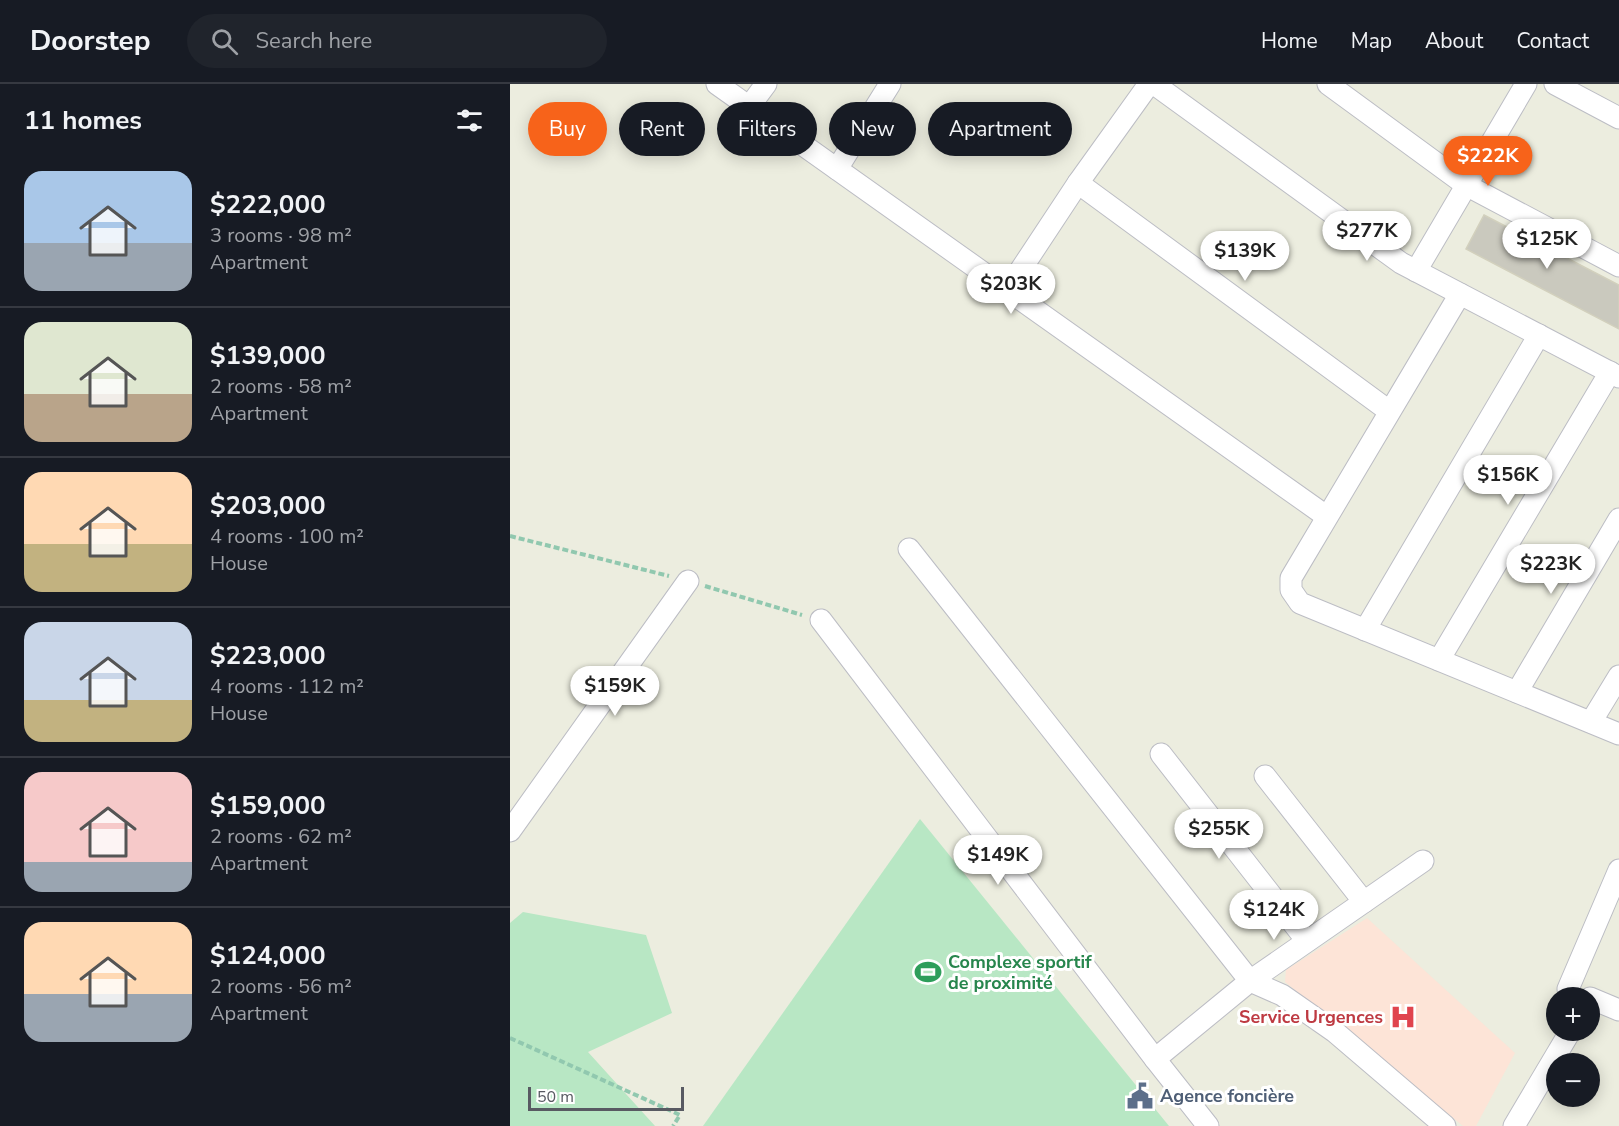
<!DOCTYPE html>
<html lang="en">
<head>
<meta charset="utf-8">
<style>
  :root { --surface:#171b24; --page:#20242c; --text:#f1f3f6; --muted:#9ea1a6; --line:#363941; --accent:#f7631a }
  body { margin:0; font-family:"Nunito Sans",sans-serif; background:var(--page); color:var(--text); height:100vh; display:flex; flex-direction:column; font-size:22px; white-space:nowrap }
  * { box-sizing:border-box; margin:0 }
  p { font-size:20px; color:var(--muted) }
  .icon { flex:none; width:33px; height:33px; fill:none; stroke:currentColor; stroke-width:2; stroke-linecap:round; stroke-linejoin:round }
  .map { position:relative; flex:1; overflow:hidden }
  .panel { display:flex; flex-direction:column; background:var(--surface); width:510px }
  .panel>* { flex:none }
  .hud { position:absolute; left:18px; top:18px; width:570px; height:54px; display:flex; gap:12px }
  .controls { position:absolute; left:1036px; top:903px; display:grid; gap:12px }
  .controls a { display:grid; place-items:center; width:54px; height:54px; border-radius:50%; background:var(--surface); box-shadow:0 3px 15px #0003; font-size:30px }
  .scale { position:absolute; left:18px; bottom:15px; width:156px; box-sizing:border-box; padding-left:6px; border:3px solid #585a62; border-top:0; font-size:16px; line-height:21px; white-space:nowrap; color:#585a62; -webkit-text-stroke:4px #fff; paint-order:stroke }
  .price { position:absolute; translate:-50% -51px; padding:0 14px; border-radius:21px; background:#fff; color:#222; font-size:20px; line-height:39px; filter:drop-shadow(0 2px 3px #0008) }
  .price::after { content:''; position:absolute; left:50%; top:36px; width:18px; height:14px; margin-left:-9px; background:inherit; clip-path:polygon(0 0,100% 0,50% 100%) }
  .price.active { background:var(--accent); color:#fff }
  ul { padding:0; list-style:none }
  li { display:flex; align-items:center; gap:18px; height:150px; padding:0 24px }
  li+li { border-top:2px solid var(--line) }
  li span { display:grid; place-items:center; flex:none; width:168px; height:120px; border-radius:18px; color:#555 }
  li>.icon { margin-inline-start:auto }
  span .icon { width:72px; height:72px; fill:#fffc; stroke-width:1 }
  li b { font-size:26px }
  h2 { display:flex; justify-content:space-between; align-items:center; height:72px; padding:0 24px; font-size:26px }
  .pill { padding:0 21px; border-radius:27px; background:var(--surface); box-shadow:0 3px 15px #0003; font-size:21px; line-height:54px }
  .pill.active { background:var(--accent); color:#fff }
  header { display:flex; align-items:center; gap:36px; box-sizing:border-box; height:84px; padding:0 30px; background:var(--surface); border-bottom:2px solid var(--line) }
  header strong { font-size:28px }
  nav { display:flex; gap:33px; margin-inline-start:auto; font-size:21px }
  .search { width:420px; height:54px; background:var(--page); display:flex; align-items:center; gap:15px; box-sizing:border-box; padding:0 21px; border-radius:33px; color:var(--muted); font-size:22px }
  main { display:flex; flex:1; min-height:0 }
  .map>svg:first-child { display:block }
  .medical { fill:#fde4d7 }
  .green { fill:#b8e7c4 }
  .building { fill:#cac9be; stroke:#d2d0bd; stroke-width:1.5 }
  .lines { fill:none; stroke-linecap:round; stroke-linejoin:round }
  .street-casing { stroke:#bcbdc4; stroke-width:23 }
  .path { stroke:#91c8af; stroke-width:4; stroke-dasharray:6 3; stroke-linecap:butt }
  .street { stroke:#fff; stroke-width:21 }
  .labels { text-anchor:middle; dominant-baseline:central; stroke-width:6; stroke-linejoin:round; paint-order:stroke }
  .leisure-label { font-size:18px; font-weight:bold; fill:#27864d; stroke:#fff; text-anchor:start }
  .health-label { font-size:18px; font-weight:bold; fill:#be3a42; stroke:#fff; text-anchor:end }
  .service-label { font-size:18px; font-weight:bold; fill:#4e5e75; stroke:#fff; text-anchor:start }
</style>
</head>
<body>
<header>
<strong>Doorstep</strong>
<div class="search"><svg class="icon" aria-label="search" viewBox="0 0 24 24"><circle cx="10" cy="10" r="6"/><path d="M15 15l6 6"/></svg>Search here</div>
<nav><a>Home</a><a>Map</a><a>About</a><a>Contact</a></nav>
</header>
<main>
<section class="panel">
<h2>11 homes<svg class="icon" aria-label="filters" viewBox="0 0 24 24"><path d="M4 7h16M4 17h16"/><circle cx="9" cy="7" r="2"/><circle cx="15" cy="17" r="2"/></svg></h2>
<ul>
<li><span style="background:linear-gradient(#a9c7e8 60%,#9aa5b1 0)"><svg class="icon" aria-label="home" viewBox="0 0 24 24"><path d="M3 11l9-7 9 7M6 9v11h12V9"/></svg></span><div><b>$222,000</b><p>3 rooms · 98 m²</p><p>Apartment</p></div></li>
<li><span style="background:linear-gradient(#dfe7d0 60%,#b9a48a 0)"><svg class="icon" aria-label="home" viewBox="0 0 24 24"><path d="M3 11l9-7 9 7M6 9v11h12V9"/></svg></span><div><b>$139,000</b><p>2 rooms · 58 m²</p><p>Apartment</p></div></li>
<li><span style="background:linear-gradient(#ffd9b3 60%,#c2b280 0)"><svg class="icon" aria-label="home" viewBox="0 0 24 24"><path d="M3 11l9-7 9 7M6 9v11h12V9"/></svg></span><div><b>$203,000</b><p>4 rooms · 100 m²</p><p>House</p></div></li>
<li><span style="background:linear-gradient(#c9d6e8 65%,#c2b280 0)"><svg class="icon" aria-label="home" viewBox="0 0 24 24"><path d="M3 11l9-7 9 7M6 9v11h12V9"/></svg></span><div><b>$223,000</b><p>4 rooms · 112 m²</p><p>House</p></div></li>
<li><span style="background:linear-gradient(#f6c9c9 75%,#9aa5b1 0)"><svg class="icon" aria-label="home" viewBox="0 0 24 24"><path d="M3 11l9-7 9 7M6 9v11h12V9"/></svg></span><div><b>$159,000</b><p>2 rooms · 62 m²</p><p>Apartment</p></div></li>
<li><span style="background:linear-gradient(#ffd9b3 60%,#9aa5b1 0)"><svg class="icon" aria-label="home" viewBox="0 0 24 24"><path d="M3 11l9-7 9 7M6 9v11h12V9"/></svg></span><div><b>$124,000</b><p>2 rooms · 56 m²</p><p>Apartment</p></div></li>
</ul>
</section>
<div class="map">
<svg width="1109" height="1042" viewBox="0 0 1109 1042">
  <rect width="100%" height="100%" fill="#eceddf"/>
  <!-- medical -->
  <polygon class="medical" points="857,834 1005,969 966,1042 953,1042 775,898 776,886"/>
  <!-- green -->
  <g class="green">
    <polygon points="410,735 659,1042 193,1042"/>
    <polygon points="13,828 136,851 162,929 78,968 145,1042 0,1042 0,839"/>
  </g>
  <!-- building -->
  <polygon class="building" points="974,131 1109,201 1109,245 956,165"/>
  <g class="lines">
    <!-- street casing -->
    <g class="street-casing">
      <g id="street">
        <polyline points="207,0 816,432"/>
        <polyline points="644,0 891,179 1109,293"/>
        <polyline points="818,0 956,101 1109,182"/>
        <polyline points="1045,0 1109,34"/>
        <polyline points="239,23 256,0"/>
        <polyline points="327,85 380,0"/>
        <polyline points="568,99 879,327"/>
        <polyline points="906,187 1016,0"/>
        <polyline points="498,205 568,99 639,0"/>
        <polyline points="950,210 781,494 781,506 790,519 1109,650"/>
        <polyline points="399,465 740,897 772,911 825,948 935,1042"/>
        <polyline points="311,536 645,975 698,1042"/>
        <polyline points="855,546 1029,251"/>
        <polyline points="929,576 1100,288"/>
        <polyline points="1007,608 1109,435"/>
        <polyline points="1081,638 1109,592"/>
        <polyline points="651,670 797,857"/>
        <polyline points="755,692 854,818"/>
        <polyline points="0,747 178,497"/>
        <polyline points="1060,914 1058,905 1109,786"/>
        <polyline points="1080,914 1109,926"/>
        <polyline points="645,975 740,897 913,777"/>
        <polyline points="1004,1042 1061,946"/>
      </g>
    </g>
    <!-- path -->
    <g class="path">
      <polyline points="0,452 159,492"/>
      <polyline points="195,502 292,531"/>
      <polyline points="0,954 170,1031 163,1042"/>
    </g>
    <!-- street -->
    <use href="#street" class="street"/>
  </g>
  <!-- icons -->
  <defs>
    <g id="stadium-bare" transform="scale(2.07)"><path d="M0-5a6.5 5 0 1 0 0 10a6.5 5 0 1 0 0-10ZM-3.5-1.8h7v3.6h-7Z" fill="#2e9e5b" stroke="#fff" stroke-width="2.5" paint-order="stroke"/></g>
    <g id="hospital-bare" transform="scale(2.07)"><path d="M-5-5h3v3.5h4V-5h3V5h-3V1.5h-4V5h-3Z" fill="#e0444e" stroke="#fff" stroke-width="2.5" paint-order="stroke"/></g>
    <g id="civic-bare" transform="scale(2.07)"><path d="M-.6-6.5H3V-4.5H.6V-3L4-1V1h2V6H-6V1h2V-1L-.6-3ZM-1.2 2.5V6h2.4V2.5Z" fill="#5c6f8a" stroke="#fff" stroke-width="2.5" paint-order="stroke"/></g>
  </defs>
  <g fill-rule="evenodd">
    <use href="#stadium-bare" x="418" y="888"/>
    <use href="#hospital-bare" x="893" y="933"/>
    <use href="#civic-bare" x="630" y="1012"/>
  </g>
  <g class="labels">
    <!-- leisure labels -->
    <g class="leisure-label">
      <text x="438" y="878">Complexe sportif<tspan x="438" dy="21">de proximité</tspan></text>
    </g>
    <!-- health labels -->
    <g class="health-label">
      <text x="873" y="933">Service Urgences</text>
    </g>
    <!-- service labels -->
    <g class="service-label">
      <text x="650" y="1012">Agence foncière</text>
    </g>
  </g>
</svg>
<div class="controls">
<a>+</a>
<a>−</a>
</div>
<div class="scale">50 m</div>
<b class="price active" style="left:978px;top:103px">$222K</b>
<b class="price" style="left:857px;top:178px">$277K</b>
<b class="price" style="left:1037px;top:186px">$125K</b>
<b class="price" style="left:735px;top:198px">$139K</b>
<b class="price" style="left:501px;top:231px">$203K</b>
<b class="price" style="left:998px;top:422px">$156K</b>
<b class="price" style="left:1041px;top:511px">$223K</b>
<b class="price" style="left:105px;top:633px">$159K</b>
<b class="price" style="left:709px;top:776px">$255K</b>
<b class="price" style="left:488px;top:802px">$149K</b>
<b class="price" style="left:764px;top:857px">$124K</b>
<div class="hud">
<a class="pill active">Buy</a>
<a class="pill">Rent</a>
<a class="pill">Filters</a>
<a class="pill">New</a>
<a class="pill">Apartment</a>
</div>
</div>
</main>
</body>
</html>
